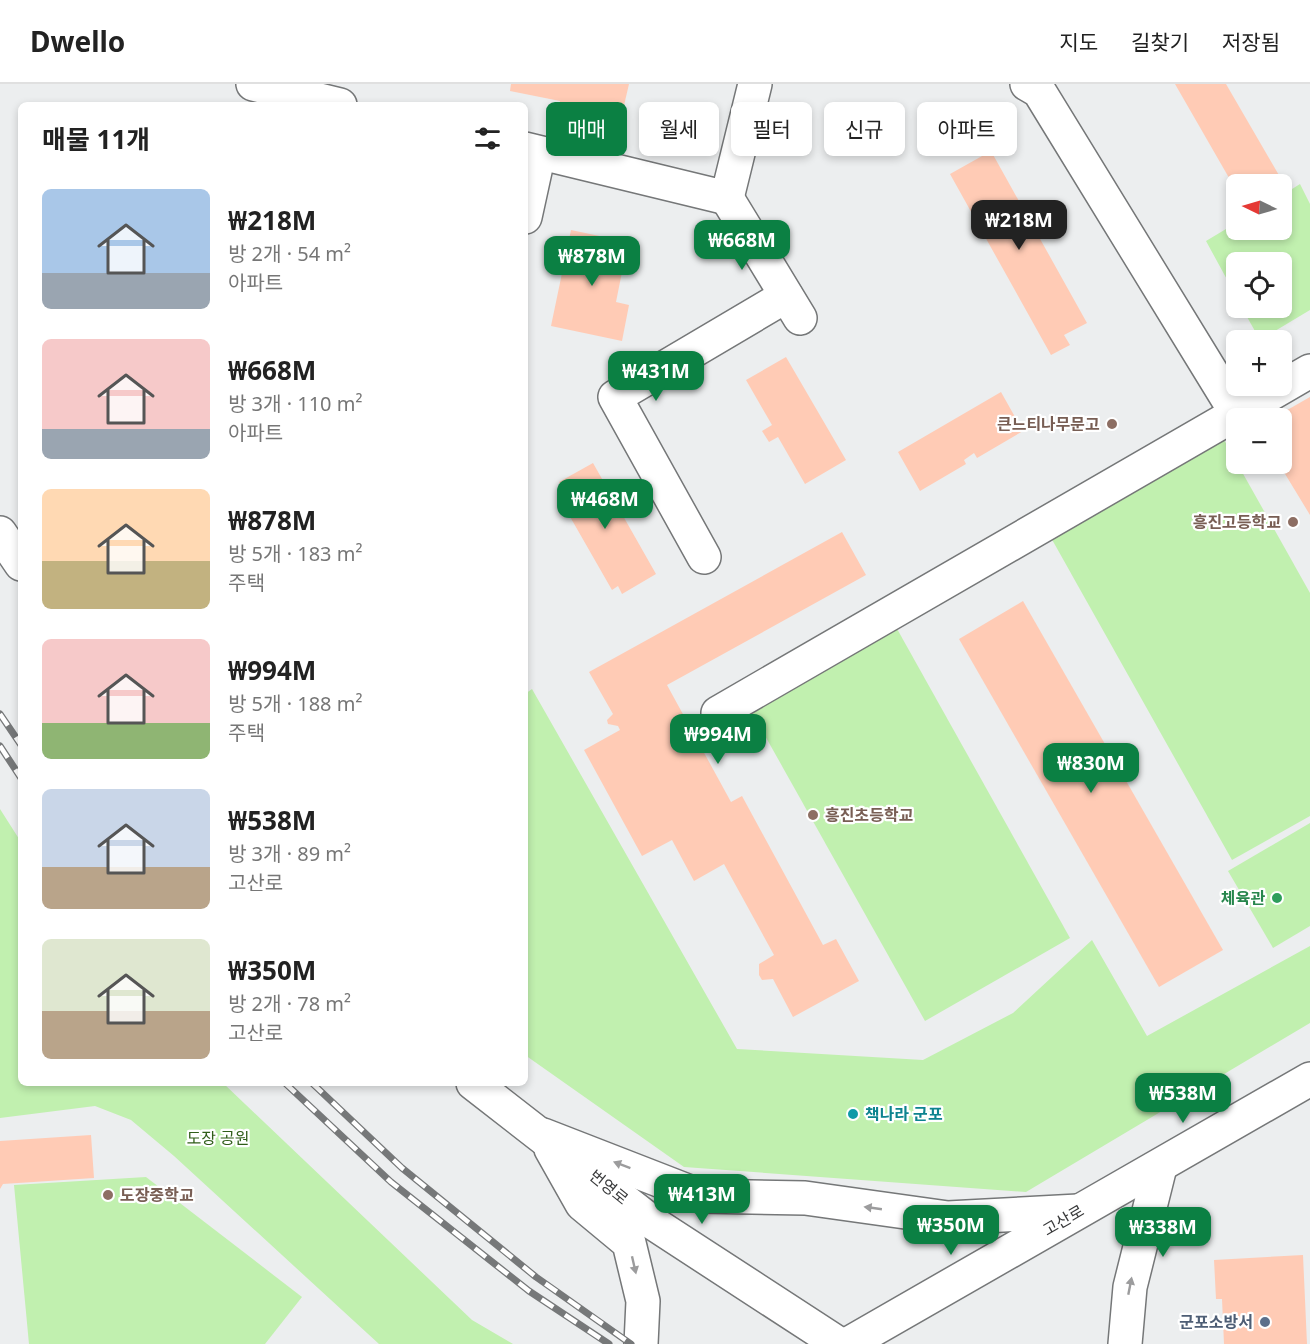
<!DOCTYPE html>
<html lang="ko">
<head>
<meta charset="utf-8">
<style>
  :root { --surface:#fff; --page:#f2f2f2; --text:#222; --muted:#767676; --line:#e0e0e0; --accent:#0b8043 }
  body { margin:0; font-family:"Noto Sans","Noto Sans KR",sans-serif; background:var(--page); color:var(--text); height:100vh; display:flex; flex-direction:column; font-size:22px; white-space:nowrap }
  * { box-sizing:border-box; margin:0 }
  p { font-size:20px; color:var(--muted) }
  .icon { flex:none; width:33px; height:33px; fill:none; stroke:currentColor; stroke-width:2; stroke-linecap:round; stroke-linejoin:round }
  .map { position:relative; flex:1; overflow:hidden }
  .drawer { position:absolute; left:18px; top:18px; width:510px; height:984px; display:flex; flex-direction:column; background:var(--surface); border-radius:9px; box-shadow:0 3px 9px #0003 }
  .drawer>* { flex:none }
  .guide { position:absolute; left:546px; top:18px; width:570px; height:54px; display:flex; gap:12px }
  .needle { width:39px; rotate:275deg }
  .tools { position:absolute; left:1226px; top:90px; display:grid; gap:12px }
  .tools a { display:grid; place-items:center; width:66px; height:66px; border-radius:9px; background:var(--surface); box-shadow:0 3px 9px #0003; font-size:30px }
  .price { position:absolute; translate:-50% -51px; padding:0 14px; border-radius:12px; background:var(--accent); color:#fff; font-size:20px; line-height:39px; filter:drop-shadow(0 2px 3px #0008) }
  .price::after { content:''; position:absolute; left:50%; top:36px; width:18px; height:14px; margin-left:-9px; background:inherit; clip-path:polygon(0 0,100% 0,50% 100%) }
  .price.current { background:#222; color:#fff }
  ul { padding:0; list-style:none }
  li { display:flex; align-items:center; gap:18px; height:150px; padding:0 24px }
  li span { display:grid; place-items:center; flex:none; width:168px; height:120px; border-radius:9px; color:#555 }
  li>.icon { margin-inline-start:auto }
  span .icon { width:72px; height:72px; fill:#fffc; stroke-width:1 }
  li b { font-size:26px }
  h2 { display:flex; justify-content:space-between; align-items:center; height:72px; padding:0 24px; font-size:26px }
  .pill { padding:0 21px; border-radius:9px; background:var(--surface); box-shadow:0 3px 9px #0003; font-size:21px; line-height:54px }
  .pill.current { background:var(--accent); color:#fff }
  header { display:flex; align-items:center; gap:36px; box-sizing:border-box; height:84px; padding:0 30px; background:var(--surface); border-bottom:2px solid var(--line) }
  header strong { font-size:28px }
  nav { display:flex; gap:33px; margin-inline-start:auto; font-size:21px }
  .map>svg:first-child { display:block }
  .green { fill:#c1f0af }
  .building { fill:#ffcbb5 }
  .lines { fill:none; stroke-linecap:round; stroke-linejoin:round }
  .minor-casing { stroke:#757778; stroke-width:36 }
  .minor { stroke:#fff; stroke-width:33 }
  .rail-casing { stroke:#767879; stroke-width:7 }
  .rail { stroke:#fff; stroke-width:4.5; stroke-dasharray:14; stroke-linecap:butt }
  .oneway { fill:#9c9c9d }
  .education-dot { fill:#8d6e63; stroke:#fff; stroke-width:2 }
  .leisure-dot { fill:#2e9e5b; stroke:#fff; stroke-width:2 }
  .culture-dot { fill:#0f9aa8; stroke:#fff; stroke-width:2 }
  .service-dot { fill:#5c6f8a; stroke:#fff; stroke-width:2 }
  .labels { text-anchor:middle; dominant-baseline:central; stroke-width:4.5; stroke-linejoin:round; paint-order:stroke }
  .education-label { font-size:16px; font-weight:bold; fill:#785e54; stroke:#fff; text-anchor:end }
  .leisure-label { font-size:16px; font-weight:bold; fill:#27864d; stroke:#fff; text-anchor:end }
  .culture-label { font-size:16px; font-weight:bold; fill:#0d838f; stroke:#fff; text-anchor:start }
  .park-label { font-size:16px; fill:#305e19; stroke:#fff }
  .street-label { font-size:16px; fill:#393a3b; stroke:#fff }
  .service-label { font-size:16px; font-weight:bold; fill:#4e5e75; stroke:#fff; text-anchor:end }
</style>
</head>
<body>
<header>
<strong>Dwello</strong>
<nav><a>지도</a><a>길찾기</a><a>저장됨</a></nav>
</header>
<div class="map">
<svg width="1310" height="1260" viewBox="0 0 1310 1260">
  <rect width="100%" height="100%" fill="#eceeef"/>
  <!-- green -->
  <g class="green">
    <polygon points="1300,100 1310,120 1310,226 1260,256 1242,224 1281,224 1281,178 1236,178 1236,212 1206,157 1236,139 1236,146 1281,146 1281,112"/>
    <polygon points="1223,354 1310,509 1310,732 1232,776 1050,452"/>
    <polygon points="896,543 1070,854 925,937 750,625"/>
    <polygon points="532,605 737,965 923,976 1013,929 1092,856 1147,952 1310,862 1310,939 1026,1108 684,1083 525,971 525,610"/>
    <polygon points="0,725 21,758 21,999 223,999 472,1236 513,1260 379,1260 174,1072 131,1036 95,1022 0,1034"/>
    <polygon points="1310,739 1310,842 1273,864 1228,787"/>
    <polygon points="146,1093 302,1213 265,1260 29,1260 14,1101"/>
  </g>
  <!-- building -->
  <g class="building">
    <polygon points="511,0 629,0 622,30 573,20 570,33 558,31 560,17 510,7"/>
    <polygon points="1175,0 1226,0 1280,93 1267,100 1236,100 1236,106"/>
    <polygon points="991,67 1087,239 1064,251 1070,261 1051,271 950,90"/>
    <polygon points="571,146 628,158 616,218 629,221 622,257 551,242"/>
    <polygon points="786,273 846,376 805,400 778,353 769,358 762,347 772,341 746,296"/>
    <polygon points="1001,308 1023,347 977,374 974,369 964,376 966,380 920,407 898,368"/>
    <polygon points="1310,313 1310,431 1279,380 1281,349 1291,343 1282,329"/>
    <polygon points="593,379 656,490 622,510 618,502 612,506 557,410 563,406 559,398"/>
    <polygon points="842,448 866,491 667,601 731,718 742,712 823,861 836,855 859,897 793,933 773,895 762,896 759,891 759,880 774,871 724,780 694,797 672,756 642,772 584,666 620,646 618,642 608,640 607,636 613,630 589,588"/>
    <polygon points="1023,517 1223,866 1159,903 959,555"/>
    <polygon points="91,1051 94,1094 3,1100 0,1105 0,1057"/>
    <polygon points="1303,1171 1307,1260 1224,1260 1222,1215 1216,1215 1214,1176"/>
  </g>
  <g class="lines">
    <!-- minor casing -->
    <g class="minor-casing">
      <g id="minor">
        <polyline points="253,0 340,21"/>
        <polyline points="1027,0 1039,7 1237,330"/>
        <polyline points="525,65 727,114 755,0"/>
        <polyline points="727,114 800,234"/>
        <polyline points="525,133 539,69"/>
        <polyline points="0,449 21,480"/>
        <polyline points="704,473 615,313 786,212"/>
        <polyline points="718,629 1310,287"/>
        <polyline points="473,999 653,1139 839,1260"/>
        <polyline points="543,1051 700,1112 805,1114 948,1134 1078,1127"/>
        <polyline points="551,1065 582,1120 629,1159 643,1217 641,1260"/>
        <polyline points="848,1260 1310,995"/>
        <polyline points="1125,1260 1130,1203 1160,1083"/>
      </g>
    </g>
    <!-- minor -->
    <use href="#minor" class="minor"/>
    <!-- rail casing -->
    <g class="rail-casing">
      <g id="rail">
        <polyline points="0,630 21,661"/>
        <polyline points="0,662 21,694"/>
        <polyline points="285,999 391,1098 529,1207 609,1260"/>
        <polyline points="312,999 402,1084 536,1193 631,1260"/>
      </g>
    </g>
    <!-- rail -->
    <use href="#rail" class="rail"/>
  </g>
  <!-- one-way arrows -->
  <defs><path id="oneway-solid" d="M-6-.8H1V-3.2L6.5 0L1 3.2V.8H-6Z" transform="scale(1.5)"/></defs>
  <g class="oneway">
    <use href="#oneway-solid" transform="translate(622 1081) rotate(-159)"/>
    <use href="#oneway-solid" transform="translate(873 1124) rotate(-172)"/>
    <use href="#oneway-solid" transform="translate(634 1181) rotate(77)"/>
    <use href="#oneway-solid" transform="translate(1130 1202) rotate(-79)"/>
  </g>
  <!-- markers -->
  <g class="education-dot">
    <circle cx="1112" cy="340" r="6"/>
    <circle cx="1293" cy="438" r="6"/>
    <circle cx="813" cy="731" r="6"/>
    <circle cx="108" cy="1111" r="6"/>
  </g>
  <circle class="leisure-dot" cx="1277" cy="814" r="6"/>
  <circle class="culture-dot" cx="853" cy="1030" r="6"/>
  <circle class="service-dot" cx="1265" cy="1238" r="6"/>
  <g class="labels">
    <!-- education labels -->
    <g class="education-label">
      <text x="1100" y="340">큰느티나무문고</text>
      <text x="1281" y="438">흥진고등학교</text>
      <text x="825" y="731" text-anchor="start">흥진초등학교</text>
      <text x="120" y="1111" text-anchor="start">도장중학교</text>
    </g>
    <!-- leisure labels -->
    <g class="leisure-label">
      <text x="1265" y="814">체육관</text>
    </g>
    <!-- culture labels -->
    <g class="culture-label">
      <text x="865" y="1030">책나라 군포</text>
    </g>
    <!-- park labels -->
    <g class="park-label">
      <text x="218" y="1054">도장 공원</text>
    </g>
    <!-- street labels -->
    <g class="street-label">
      <text transform="translate(609 1103) rotate(39)">번영로</text>
      <text transform="translate(1063 1136) rotate(-30)">고산로</text>
    </g>
    <!-- service labels -->
    <g class="service-label">
      <text x="1253" y="1238">군포소방서</text>
    </g>
  </g>
</svg>
<div class="tools">
<a><svg class="needle" viewBox="-14 -14 28 28"><path d="M0-13l5 13h-10z" fill="#e53935"/><path d="M0 13l5-13h-10z" fill="#767676"/></svg></a>
<a><svg class="icon" aria-label="locate" viewBox="0 0 24 24"><circle cx="12" cy="12" r="6"/><path d="M12 2v4M12 18v4M2 12h4M18 12h4"/></svg></a>
<a>+</a>
<a>−</a>
</div>
<b class="price current" style="left:1019px;top:167px">₩218M</b>
<b class="price" style="left:742px;top:187px">₩668M</b>
<b class="price" style="left:592px;top:203px">₩878M</b>
<b class="price" style="left:656px;top:318px">₩431M</b>
<b class="price" style="left:605px;top:446px">₩468M</b>
<b class="price" style="left:718px;top:681px">₩994M</b>
<b class="price" style="left:1091px;top:710px">₩830M</b>
<b class="price" style="left:1183px;top:1040px">₩538M</b>
<b class="price" style="left:702px;top:1141px">₩413M</b>
<b class="price" style="left:951px;top:1172px">₩350M</b>
<b class="price" style="left:1163px;top:1174px">₩338M</b>
<div class="guide">
<a class="pill current">매매</a>
<a class="pill">월세</a>
<a class="pill">필터</a>
<a class="pill">신규</a>
<a class="pill">아파트</a>
</div>
<section class="drawer">
<h2>매물 11개<svg class="icon" aria-label="filters" viewBox="0 0 24 24"><path d="M4 7h16M4 17h16"/><circle cx="9" cy="7" r="2"/><circle cx="15" cy="17" r="2"/></svg></h2>
<ul>
<li><span style="background:linear-gradient(#a9c7e8 70%,#9aa5b1 0)"><svg class="icon" aria-label="home" viewBox="0 0 24 24"><path d="M3 11l9-7 9 7M6 9v11h12V9"/></svg></span><div><b>₩218M</b><p>방 2개 · 54 m²</p><p>아파트</p></div></li>
<li><span style="background:linear-gradient(#f6c9c9 75%,#9aa5b1 0)"><svg class="icon" aria-label="home" viewBox="0 0 24 24"><path d="M3 11l9-7 9 7M6 9v11h12V9"/></svg></span><div><b>₩668M</b><p>방 3개 · 110 m²</p><p>아파트</p></div></li>
<li><span style="background:linear-gradient(#ffd9b3 60%,#c2b280 0)"><svg class="icon" aria-label="home" viewBox="0 0 24 24"><path d="M3 11l9-7 9 7M6 9v11h12V9"/></svg></span><div><b>₩878M</b><p>방 5개 · 183 m²</p><p>주택</p></div></li>
<li><span style="background:linear-gradient(#f6c9c9 70%,#8fb573 0)"><svg class="icon" aria-label="home" viewBox="0 0 24 24"><path d="M3 11l9-7 9 7M6 9v11h12V9"/></svg></span><div><b>₩994M</b><p>방 5개 · 188 m²</p><p>주택</p></div></li>
<li><span style="background:linear-gradient(#c9d6e8 65%,#b9a48a 0)"><svg class="icon" aria-label="home" viewBox="0 0 24 24"><path d="M3 11l9-7 9 7M6 9v11h12V9"/></svg></span><div><b>₩538M</b><p>방 3개 · 89 m²</p><p>고산로</p></div></li>
<li><span style="background:linear-gradient(#dfe7d0 60%,#b9a48a 0)"><svg class="icon" aria-label="home" viewBox="0 0 24 24"><path d="M3 11l9-7 9 7M6 9v11h12V9"/></svg></span><div><b>₩350M</b><p>방 2개 · 78 m²</p><p>고산로</p></div></li>
</ul>
</section>
</div>
</body>
</html>
